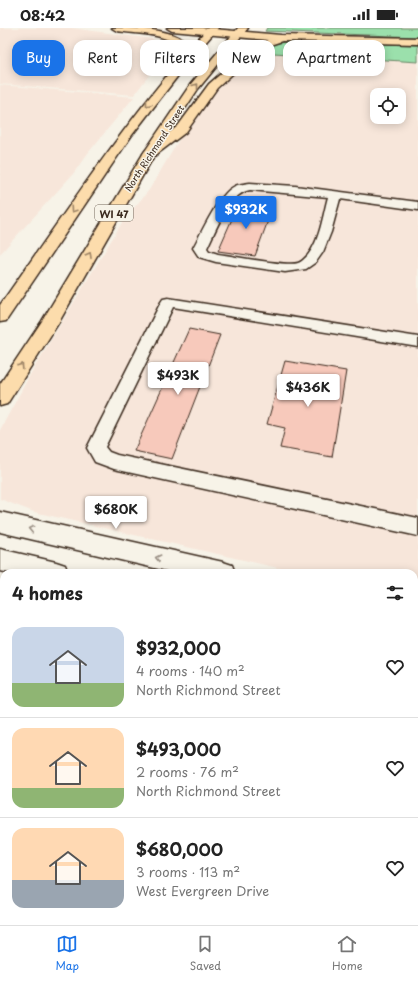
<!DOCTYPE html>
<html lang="en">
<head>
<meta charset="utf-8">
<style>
  :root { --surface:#fff; --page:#f6f6f6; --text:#222; --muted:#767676; --line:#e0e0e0; --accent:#1a73e8 }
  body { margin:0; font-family:"Playpen Sans",sans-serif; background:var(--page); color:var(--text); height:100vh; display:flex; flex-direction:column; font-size:15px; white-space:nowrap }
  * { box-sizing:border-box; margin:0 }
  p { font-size:13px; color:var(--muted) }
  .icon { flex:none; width:22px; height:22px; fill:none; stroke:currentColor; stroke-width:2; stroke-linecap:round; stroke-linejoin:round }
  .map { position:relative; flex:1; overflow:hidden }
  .side { position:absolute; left:0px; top:541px; width:418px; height:356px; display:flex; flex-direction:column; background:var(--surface); border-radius:12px 12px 0 0; box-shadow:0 2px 10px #0003 }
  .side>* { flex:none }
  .banner { position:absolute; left:12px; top:12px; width:394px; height:36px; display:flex; gap:8px }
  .controls { position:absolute; left:370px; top:60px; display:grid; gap:8px }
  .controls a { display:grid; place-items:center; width:36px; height:36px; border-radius:8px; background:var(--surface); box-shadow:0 2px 10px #0003; font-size:20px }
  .price { position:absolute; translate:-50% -34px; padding:0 9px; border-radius:4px; background:#fff; color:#222; font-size:13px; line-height:26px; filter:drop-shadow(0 1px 2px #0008) }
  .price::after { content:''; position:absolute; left:50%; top:24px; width:12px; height:9px; margin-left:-6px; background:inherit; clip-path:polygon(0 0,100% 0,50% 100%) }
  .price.selected { background:var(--accent); color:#fff }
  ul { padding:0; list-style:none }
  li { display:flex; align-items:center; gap:12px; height:100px; padding:0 12px }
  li+li { border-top:1px solid var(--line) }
  li span { display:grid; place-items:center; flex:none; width:112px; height:80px; border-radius:12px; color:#555 }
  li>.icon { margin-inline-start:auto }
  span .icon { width:48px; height:48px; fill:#fffc; stroke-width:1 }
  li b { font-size:17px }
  h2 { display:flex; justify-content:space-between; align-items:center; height:48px; padding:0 12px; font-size:17px }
  .tag { padding:0 14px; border-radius:12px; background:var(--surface); box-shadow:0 2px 10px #0003; font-size:14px; line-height:36px }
  .tag.selected { background:var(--accent); color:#fff }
  .status { display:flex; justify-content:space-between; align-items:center; height:28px; padding:0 20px; background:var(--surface); direction:ltr }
  .status svg { height:11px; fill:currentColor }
  .tabs { display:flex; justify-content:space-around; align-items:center; height:56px; border-top:1px solid var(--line); background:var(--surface); font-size:11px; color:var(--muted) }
  .tabs a { display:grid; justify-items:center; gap:2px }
  .tabs .selected { color:var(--accent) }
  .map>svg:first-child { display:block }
  .built { fill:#f7e6da; fill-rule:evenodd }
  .green { fill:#9be0ac; stroke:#6b8565 }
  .building { fill:#f7c9bb; stroke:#3b2a1e }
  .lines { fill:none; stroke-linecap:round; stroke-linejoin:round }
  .service-casing { stroke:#3b2a1e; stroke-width:3 }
  .tertiary-casing { stroke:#3b2a1e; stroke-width:3 }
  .primary-casing { stroke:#3b2a1e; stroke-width:3 }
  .motorway-casing { stroke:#3b2a1e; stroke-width:3 }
  .path { stroke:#3b2a1e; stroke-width:3.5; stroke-dasharray:4 4; stroke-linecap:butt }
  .service { fill:#f7f3e8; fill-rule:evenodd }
  .tertiary { fill:#f7f3e8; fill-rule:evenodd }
  .primary { fill:#fcdcac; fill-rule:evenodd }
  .motorway { fill:#fcdcac; fill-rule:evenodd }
  .oneway { stroke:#9c8365 }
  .oneway2 { stroke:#998e83 }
  .labels { text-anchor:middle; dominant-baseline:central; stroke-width:3; stroke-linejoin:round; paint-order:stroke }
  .far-street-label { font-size:9px; fill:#3b2a1e; stroke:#f7f3e8 }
  .shield { fill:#f7f3e8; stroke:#73665b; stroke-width:1 }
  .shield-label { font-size:10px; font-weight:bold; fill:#3b2a1e }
</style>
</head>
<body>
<div class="status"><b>08:42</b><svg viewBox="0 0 49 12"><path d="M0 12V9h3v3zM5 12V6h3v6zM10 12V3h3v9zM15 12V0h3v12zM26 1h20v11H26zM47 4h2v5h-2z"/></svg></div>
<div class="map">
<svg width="418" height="897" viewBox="0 0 418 897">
  <rect width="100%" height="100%" fill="#f7f3e8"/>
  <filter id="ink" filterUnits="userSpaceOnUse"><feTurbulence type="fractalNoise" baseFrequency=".025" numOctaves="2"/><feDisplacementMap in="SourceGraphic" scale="8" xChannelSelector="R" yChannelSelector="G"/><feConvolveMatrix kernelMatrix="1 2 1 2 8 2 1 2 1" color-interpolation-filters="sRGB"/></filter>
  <g filter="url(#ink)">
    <!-- built -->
    <g class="built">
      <polygon points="0,0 71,0 153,11 163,29 134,67 0,56"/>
      <path d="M257,24L418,34V572L414,571V545H300L34,484L0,471V402L31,345L123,193L149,162L182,107L212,66L221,55ZM377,67H399V89H377Z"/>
      <polygon points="0,57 134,69 88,125 73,146 0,226"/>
      <polygon points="0,608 4,609 4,893 414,893 414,712 418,713 418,897 0,897"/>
    </g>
    <!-- green -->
    <g class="green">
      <polygon points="267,0 418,0 418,9 265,3"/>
      <path d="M287,14L418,17V34L257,24C267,17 275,15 287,14Z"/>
    </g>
    <!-- building -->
    <g class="building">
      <polygon points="239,175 273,179 255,228 218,223"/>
      <polygon points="189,301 220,307 172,431 134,423"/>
      <polygon points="285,333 346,343 332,429 280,420 285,400 267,396"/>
    </g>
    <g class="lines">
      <!-- service casing -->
      <g class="service-casing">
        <g id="service">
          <path d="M250,155L295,158L418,174V182L340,171L331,204L323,224L316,234L306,241L285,244L216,234L199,229L193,220C202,204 219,165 235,158C239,156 245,156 250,155ZM250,162L328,169C323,187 320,212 308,227C305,230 302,234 298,235C286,239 234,228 218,226L209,223L207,220C216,202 229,165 250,162Z"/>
          <polygon points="168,270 418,309 418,319 173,279 105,419 109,424 117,427 418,490 418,508 114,441 95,434 87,420 161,274 163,271"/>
          <polygon points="4,724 4,750 0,752 0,726"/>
          <polygon points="357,893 387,893 386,897 356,897"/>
        </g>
      </g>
      <!-- tertiary casing -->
      <g class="tertiary-casing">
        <g id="tertiary">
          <polygon points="0,484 223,534 232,537 235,545 176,545 0,504"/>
          <polygon points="0,521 56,534 65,537 68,545 10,545 0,543"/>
          <polygon points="0,568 4,569 4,593 0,592"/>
          <polygon points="414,577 418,578 418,602 414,601"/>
          <polygon points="414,618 418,619 418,645 414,644"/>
          <polygon points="414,671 418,672 418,701 414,700"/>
        </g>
      </g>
      <!-- primary casing -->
      <g class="primary-casing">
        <g id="primary">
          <path d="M208,0H218L187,36L132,107L6,293L0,294V277C67,182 130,86 208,0Z"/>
          <polygon points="238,0 248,0 198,61 155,126 59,294 7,376 0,378 0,356 42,293 143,126 190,57"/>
        </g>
      </g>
      <!-- motorway casing -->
      <g class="motorway-casing">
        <g id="motorway">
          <path d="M112,0C133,0 174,0 188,16L189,32L184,35L180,34L178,17C161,5 137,6 117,3Z"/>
          <polygon points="167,0 202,0 281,7 418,10 418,16 282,13 261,20 217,60 186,104 153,129 145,129 143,126 145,123 178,98 209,56 255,16 268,12 172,3"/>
        </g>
      </g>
      <!-- path -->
      <g class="path">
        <polyline points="0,634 4,633"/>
        <polyline points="414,743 418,744"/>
      </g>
      <!-- service -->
      <use href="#service" class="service"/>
      <!-- tertiary -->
      <use href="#tertiary" class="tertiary"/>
      <!-- primary -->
      <use href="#primary" class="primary"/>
      <!-- motorway -->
      <use href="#motorway" class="motorway"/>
    </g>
    <!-- one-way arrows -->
    <defs><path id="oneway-chevron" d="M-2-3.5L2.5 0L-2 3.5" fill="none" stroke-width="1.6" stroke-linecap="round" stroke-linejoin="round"/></defs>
    <g class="oneway">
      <use href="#oneway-chevron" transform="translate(196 58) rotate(-52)"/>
      <use href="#oneway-chevron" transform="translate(148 76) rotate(127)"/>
      <use href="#oneway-chevron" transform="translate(73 182) rotate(124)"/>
      <use href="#oneway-chevron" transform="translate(89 227) rotate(-60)"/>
      <use href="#oneway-chevron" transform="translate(21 338) rotate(-57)"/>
    </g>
    <g class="oneway2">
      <use href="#oneway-chevron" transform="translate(31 501) rotate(-167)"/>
      <use href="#oneway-chevron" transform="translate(158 530) rotate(-167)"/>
    </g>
  </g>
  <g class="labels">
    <!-- far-street labels -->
    <g class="far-street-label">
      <text transform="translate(154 120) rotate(-57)">North Richmond Street</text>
    </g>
    <!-- shield labels -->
    <rect class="shield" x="95" y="177" width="38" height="16" rx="3"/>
    <g class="shield-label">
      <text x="114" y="185">WI 47</text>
    </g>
  </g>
</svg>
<div class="controls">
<a><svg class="icon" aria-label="locate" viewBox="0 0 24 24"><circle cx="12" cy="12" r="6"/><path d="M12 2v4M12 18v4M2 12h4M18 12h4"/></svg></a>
</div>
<b class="price selected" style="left:246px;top:202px">$932K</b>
<b class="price" style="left:178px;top:368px">$493K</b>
<b class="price" style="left:308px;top:380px">$436K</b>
<b class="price" style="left:116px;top:502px">$680K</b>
<div class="banner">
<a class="tag selected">Buy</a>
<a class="tag">Rent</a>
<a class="tag">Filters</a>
<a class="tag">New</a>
<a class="tag">Apartment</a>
</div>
<section class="side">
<h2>4 homes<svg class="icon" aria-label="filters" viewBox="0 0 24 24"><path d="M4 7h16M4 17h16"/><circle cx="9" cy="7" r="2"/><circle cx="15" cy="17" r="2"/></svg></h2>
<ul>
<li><span style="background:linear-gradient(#c9d6e8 70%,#8fb573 0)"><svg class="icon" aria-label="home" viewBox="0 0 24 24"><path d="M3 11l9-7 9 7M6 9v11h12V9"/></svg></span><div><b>$932,000</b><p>4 rooms · 140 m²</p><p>North Richmond Street</p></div><svg class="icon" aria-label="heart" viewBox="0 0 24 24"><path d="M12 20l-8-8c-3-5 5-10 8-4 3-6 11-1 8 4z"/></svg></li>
<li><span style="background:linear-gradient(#ffd9b3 75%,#8fb573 0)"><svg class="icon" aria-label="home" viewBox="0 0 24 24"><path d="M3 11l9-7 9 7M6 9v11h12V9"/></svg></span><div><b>$493,000</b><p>2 rooms · 76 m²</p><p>North Richmond Street</p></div><svg class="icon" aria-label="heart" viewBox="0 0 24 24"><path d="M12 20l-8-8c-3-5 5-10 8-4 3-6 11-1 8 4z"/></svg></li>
<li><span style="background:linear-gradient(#ffd9b3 65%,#9aa5b1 0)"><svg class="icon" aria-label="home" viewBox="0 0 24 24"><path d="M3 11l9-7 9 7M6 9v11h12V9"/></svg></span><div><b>$680,000</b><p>3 rooms · 113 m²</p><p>West Evergreen Drive</p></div><svg class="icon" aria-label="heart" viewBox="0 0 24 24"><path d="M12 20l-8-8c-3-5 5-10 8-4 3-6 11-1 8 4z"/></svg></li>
</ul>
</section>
</div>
<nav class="tabs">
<a class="selected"><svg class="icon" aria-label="map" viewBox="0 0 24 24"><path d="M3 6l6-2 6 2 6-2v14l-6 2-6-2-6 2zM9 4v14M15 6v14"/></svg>Map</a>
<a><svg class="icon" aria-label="saved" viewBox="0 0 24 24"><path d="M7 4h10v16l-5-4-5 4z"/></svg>Saved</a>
<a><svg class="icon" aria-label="home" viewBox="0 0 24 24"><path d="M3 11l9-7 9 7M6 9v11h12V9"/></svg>Home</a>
</nav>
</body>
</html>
